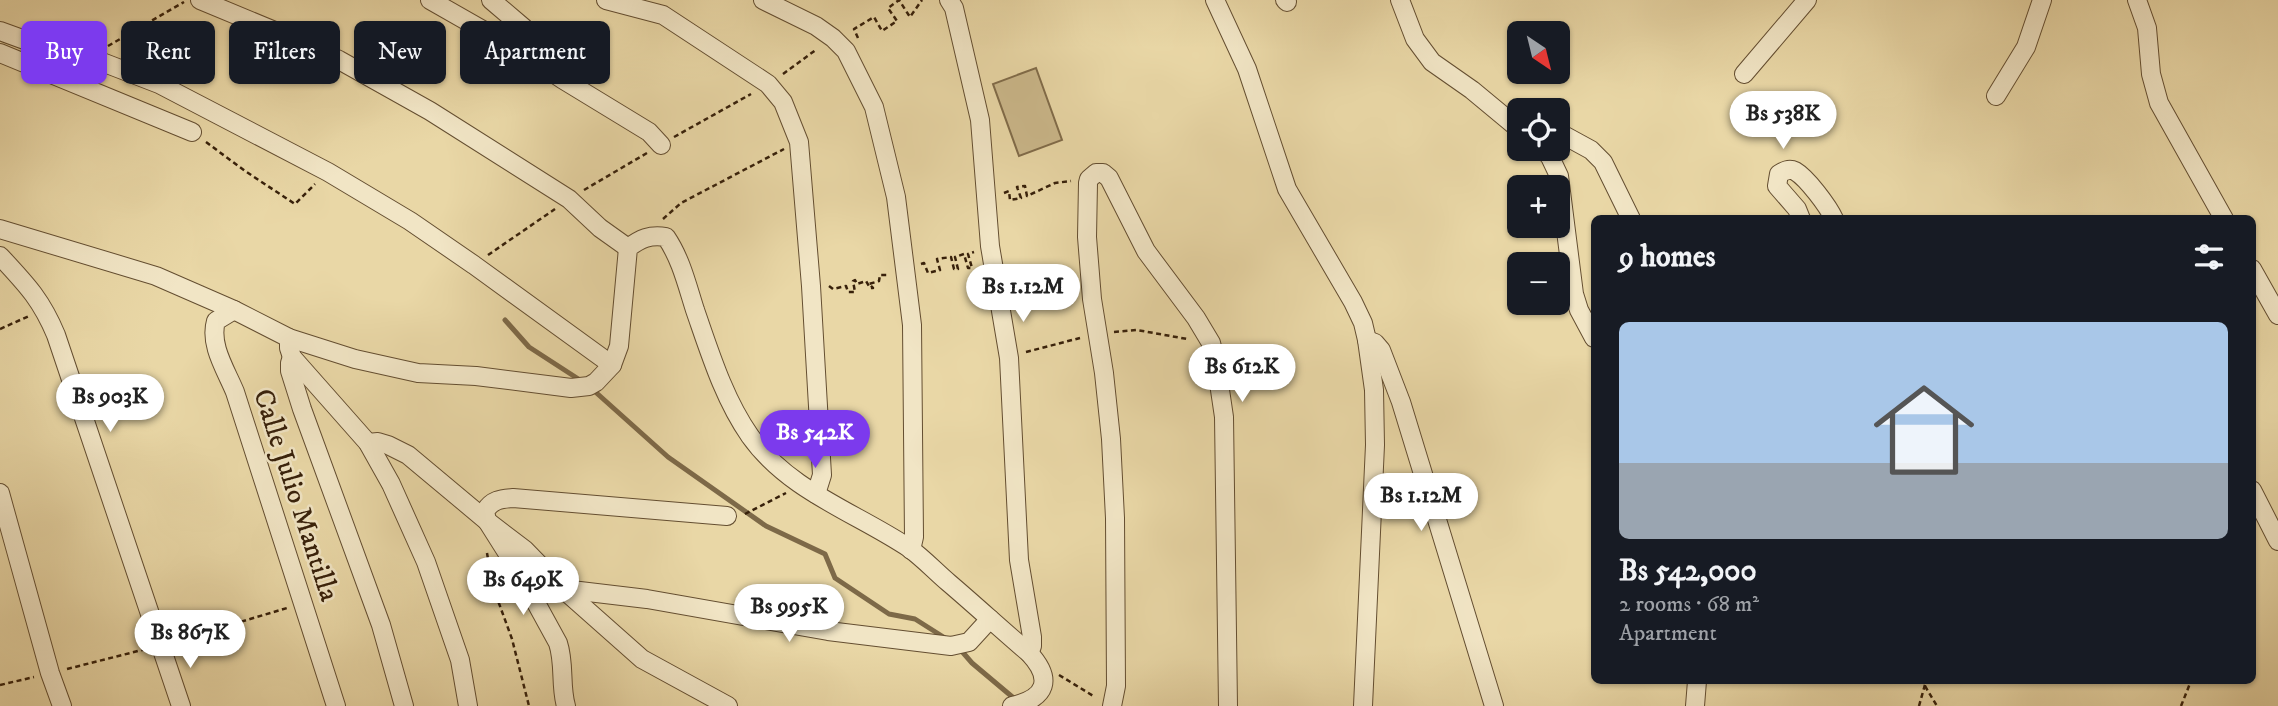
<!DOCTYPE html>
<html lang="en">
<head>
<meta charset="utf-8">
<style>
  :root { --surface:#171b24; --page:#242831; --text:#f1f3f6; --muted:#9ea1a6; --accent:#7c3aed }
  body { margin:0; font-family:"IM FELL DW Pica",serif; background:var(--page); color:var(--text); height:100vh; display:flex; flex-direction:column; font-size:26px; white-space:nowrap }
  * { box-sizing:border-box; margin:0 }
  p { font-size:23px; color:var(--muted) }
  .icon { flex:none; width:38px; height:38px; fill:none; stroke:currentColor; stroke-width:2; stroke-linecap:round; stroke-linejoin:round }
  .map { position:relative; flex:1; overflow:hidden }
  .panel { position:absolute; left:1591px; top:215px; width:665px; height:469px; display:flex; flex-direction:column; background:var(--surface); border-radius:10px; box-shadow:0 2px 5px #0004 }
  .panel>* { flex:none }
  .banner { position:absolute; left:21px; top:21px; width:665px; height:63px; display:flex; gap:14px }
  .needle { width:46px; rotate:145deg }
  .controls { position:absolute; left:1507px; top:21px; display:grid; gap:14px }
  .controls a { display:grid; place-items:center; width:63px; height:63px; border-radius:10px; background:var(--surface); box-shadow:0 2px 5px #0004; font-size:35px }
  .price { position:absolute; translate:-50% -60px; padding:0 16px; border-radius:24px; background:#fff; color:#222; font-size:23px; line-height:46px; filter:drop-shadow(0 2px 4px #0008) }
  .price::after { content:''; position:absolute; left:50%; top:42px; width:21px; height:16px; margin-left:-10px; background:inherit; clip-path:polygon(0 0,100% 0,50% 100%) }
  .price.current { background:var(--accent); color:#fff }
  ul { padding:0; list-style:none }
  li { display:grid; align-content:center; gap:14px; height:371px; padding:0 28px }
  li span { display:grid; place-items:center; height:217px; border-radius:10px; color:#555 }
  li>.icon { margin-inline-start:auto }
  span .icon { width:126px; height:126px; fill:#fffc; stroke-width:1 }
  li b { font-size:30px }
  h2 { display:flex; justify-content:space-between; align-items:center; height:84px; padding:0 28px; font-size:30px }
  .pill { padding:0 24px; border-radius:10px; background:var(--surface); box-shadow:0 2px 5px #0004; font-size:24px; line-height:63px }
  .pill.current { background:var(--accent); color:#fff }
  .map>svg:first-child { display:block }
  .green { fill:#cbb88b; stroke:#816c4a; stroke-width:2 }
  .lines { fill:none; stroke-linecap:round; stroke-linejoin:round }
  .stream { stroke:#7d6948; stroke-width:5 }
  .minor-casing { stroke:#644e31; stroke-width:20 }
  .path { stroke:#37200a; stroke-width:2.5; stroke-dasharray:5 3.5; stroke-linecap:butt }
  .minor { stroke:#f1e5c5; stroke-width:18 }
  .labels { text-anchor:middle; dominant-baseline:central; stroke-width:5; stroke-linejoin:round; paint-order:stroke }
  .street-label { font-size:28px; fill:#37200a; stroke:#f1e5c5 }
</style>
</head>
<body>
<div class="map">
<svg width="2278" height="706" viewBox="0 0 2278 706">
  <rect width="100%" height="100%" fill="#e9d7a6"/>
  <filter id="stains"><feTurbulence type="fractalNoise" baseFrequency=".00286" numOctaves="4"/><feColorMatrix values="0 0 0 0 .2 0 0 0 0 .09 0 0 0 0 .02 0 0 0 .5 -.17"/></filter>
  <radialGradient id="worn" r=".72"><stop offset=".6" stop-color="#630" stop-opacity="0"/><stop offset="1" stop-color="#630" stop-opacity=".3"/></radialGradient>
  <!-- green -->
  <polygon class="green" points="1036,68 1062,140 1019,156 993,84"/>
  <g class="lines">
    <!-- stream -->
    <g class="stream">
      <polyline points="505,320 529,347 583,382"/>
      <polyline points="591,388 668,457 766,526 825,554 835,578 889,614 915,619 945,638"/>
      <polyline points="959,648 972,663 1016,700"/>
    </g>
    <!-- minor casing -->
    <g class="minor-casing">
      <g id="minor">
        <polyline points="200,0 294,39 339,60 430,111 569,199 600,228 628,248"/>
        <polyline points="430,0 523,53 562,79 649,132 661,145"/>
        <polyline points="491,0 524,28 527,38 523,53"/>
        <polyline points="606,0 663,15 768,84 783,102 799,142 811,286 822,475 816,494"/>
        <polyline points="763,0 816,26 833,38 846,51 874,107 896,197 912,325 914,537 911,550"/>
        <polyline points="949,0 954,8 980,120 990,246 1009,358 1019,560 1032,637 1032,646 1029,653"/>
        <polyline points="1215,0 1247,69 1287,189 1353,302 1363,323 1367,340 1374,390 1375,445 1363,706"/>
        <polyline points="1285,0 1287,2"/>
        <polyline points="1400,0 1415,39 1432,62 1472,90 1519,129"/>
        <polyline points="2137,0 2147,28 2151,74 2159,103 2224,219"/>
        <polyline points="0,31 33,43 89,57 159,84 328,172 410,221 474,265 612,365"/>
        <polyline points="0,53 192,132"/>
        <polyline points="1744,74 1807,0"/>
        <polyline points="1996,96 2026,47 2042,0"/>
        <polyline points="1558,132 1591,150 1603,162 1631,219"/>
        <polyline points="1543,149 1550,157 1559,176 1574,294 1579,310 1594,338"/>
        <path d="M1801,219L1797,209L1777,186L1779,174C1784,171 1789,168 1795,171C1807,178 1828,206 1834,219"/>
        <path d="M0,229L156,276L234,310L289,338L355,359L418,373L476,376L571,388L589,386L596,382L612,365L619,346L628,248C640,239 650,234 666,237C681,259 687,285 695,310C710,353 724,399 750,436C789,491 855,512 909,548C923,558 936,572 949,583C976,606 1002,630 1029,653C1053,679 1047,698 1012,706"/>
        <path d="M0,256C26,284 41,299 56,335L181,706"/>
        <polyline points="2252,269 2278,315"/>
        <path d="M234,310L216,321C209,345 226,370 235,392L336,706"/>
        <polyline points="289,338 289,348 292,357 368,443 391,484 426,562 460,660 468,706"/>
        <polyline points="1367,340 1375,343 1381,350 1401,402 1494,706"/>
        <polyline points="292,357 290,363 290,371 302,409 381,625 404,706"/>
        <polyline points="368,443 378,442 388,445 408,455 487,521 525,550 563,589 642,659 728,706"/>
        <polyline points="2252,490 2278,541"/>
        <polyline points="0,493 50,673 62,706"/>
        <polyline points="563,589 647,599 828,631 951,646 969,642 990,619"/>
        <path d="M566,706C560,686 565,664 558,643L518,570L487,521L485,511C492,500 500,499 513,498L727,516"/>
        <polyline points="1112,706 1116,686 1115,518 1111,439 1104,373 1092,299 1087,237 1088,183 1089,179 1096,173 1103,173 1109,178 1146,251 1196,318 1211,343 1216,363 1224,417 1228,706"/>
        <polyline points="1695,706 1697,681"/>
      </g>
    </g>
    <!-- path -->
    <g class="path">
      <polyline points="858,38 854,29 874,17 882,31 897,21 888,8 899,0 910,17 922,0"/>
      <polyline points="108,46 184,2"/>
      <polyline points="783,74 817,49"/>
      <polyline points="674,137 751,94"/>
      <polyline points="206,142 245,171 295,204 315,184"/>
      <polyline points="584,190 647,153"/>
      <polyline points="1004,193 1009,191 1010,200 1021,198 1017,187 1025,186 1027,196 1055,183 1071,181"/>
      <polyline points="663,219 681,203 784,149"/>
      <polyline points="488,255 555,209"/>
      <polyline points="921,264 924,263 928,273 940,270 937,259 951,257 954,269 958,269 955,257 964,254 968,268 972,268 968,254 974,252"/>
      <polyline points="829,286 833,289 846,286 848,292 855,292 853,281 855,280 857,284 866,281 870,288 873,288 869,284 879,281 880,275 887,275"/>
      <polyline points="0,329 29,316"/>
      <polyline points="1114,332 1137,330 1187,339"/>
      <polyline points="1026,352 1080,338"/>
      <polyline points="745,514 786,493"/>
      <polyline points="487,553 493,587 512,639 529,706"/>
      <polyline points="176,641 287,608"/>
      <polyline points="67,669 146,649"/>
      <polyline points="1059,675 1095,697"/>
      <polyline points="0,685 34,677"/>
      <polyline points="1925,686 1937,706"/>
      <polyline points="1919,706 1926,681"/>
      <polyline points="2181,706 2191,681"/>
    </g>
    <!-- minor -->
    <use href="#minor" class="minor"/>
  </g>
  <g class="labels">
    <!-- street labels -->
    <g class="street-label">
      <text transform="translate(296 495) rotate(72)">Calle Julio Mantilla</text>
    </g>
  </g>
  <rect width="100%" height="100%" filter="url(#stains)"/>
  <rect width="100%" height="100%" fill="url(#worn)"/>
</svg>
<div class="controls">
<a><svg class="needle" viewBox="-14 -14 28 28"><path d="M0-13l5 13h-10z" fill="#e53935"/><path d="M0 13l5-13h-10z" fill="#9ea1a6"/></svg></a>
<a><svg class="icon" aria-label="locate" viewBox="0 0 24 24"><circle cx="12" cy="12" r="6"/><path d="M12 2v4M12 18v4M2 12h4M18 12h4"/></svg></a>
<a>+</a>
<a>−</a>
</div>
<b class="price" style="left:1783px;top:151px">Bs 538K</b>
<b class="price" style="left:1023px;top:324px">Bs 1.12M</b>
<b class="price" style="left:1242px;top:404px">Bs 612K</b>
<b class="price" style="left:110px;top:434px">Bs 903K</b>
<b class="price current" style="left:815px;top:470px">Bs 542K</b>
<b class="price" style="left:1421px;top:533px">Bs 1.12M</b>
<b class="price" style="left:523px;top:617px">Bs 649K</b>
<b class="price" style="left:789px;top:644px">Bs 995K</b>
<b class="price" style="left:190px;top:670px">Bs 867K</b>
<div class="banner">
<a class="pill current">Buy</a>
<a class="pill">Rent</a>
<a class="pill">Filters</a>
<a class="pill">New</a>
<a class="pill">Apartment</a>
</div>
<section class="panel">
<h2>9 homes<svg class="icon" aria-label="filters" viewBox="0 0 24 24"><path d="M4 7h16M4 17h16"/><circle cx="9" cy="7" r="2"/><circle cx="15" cy="17" r="2"/></svg></h2>
<ul>
<li><span style="background:linear-gradient(#a9c7e8 65%,#9aa5b1 0)"><svg class="icon" aria-label="home" viewBox="0 0 24 24"><path d="M3 11l9-7 9 7M6 9v11h12V9"/></svg></span><div><b>Bs 542,000</b><p>2 rooms · 68 m²</p><p>Apartment</p></div></li>
</ul>
</section>
</div>
</body>
</html>
